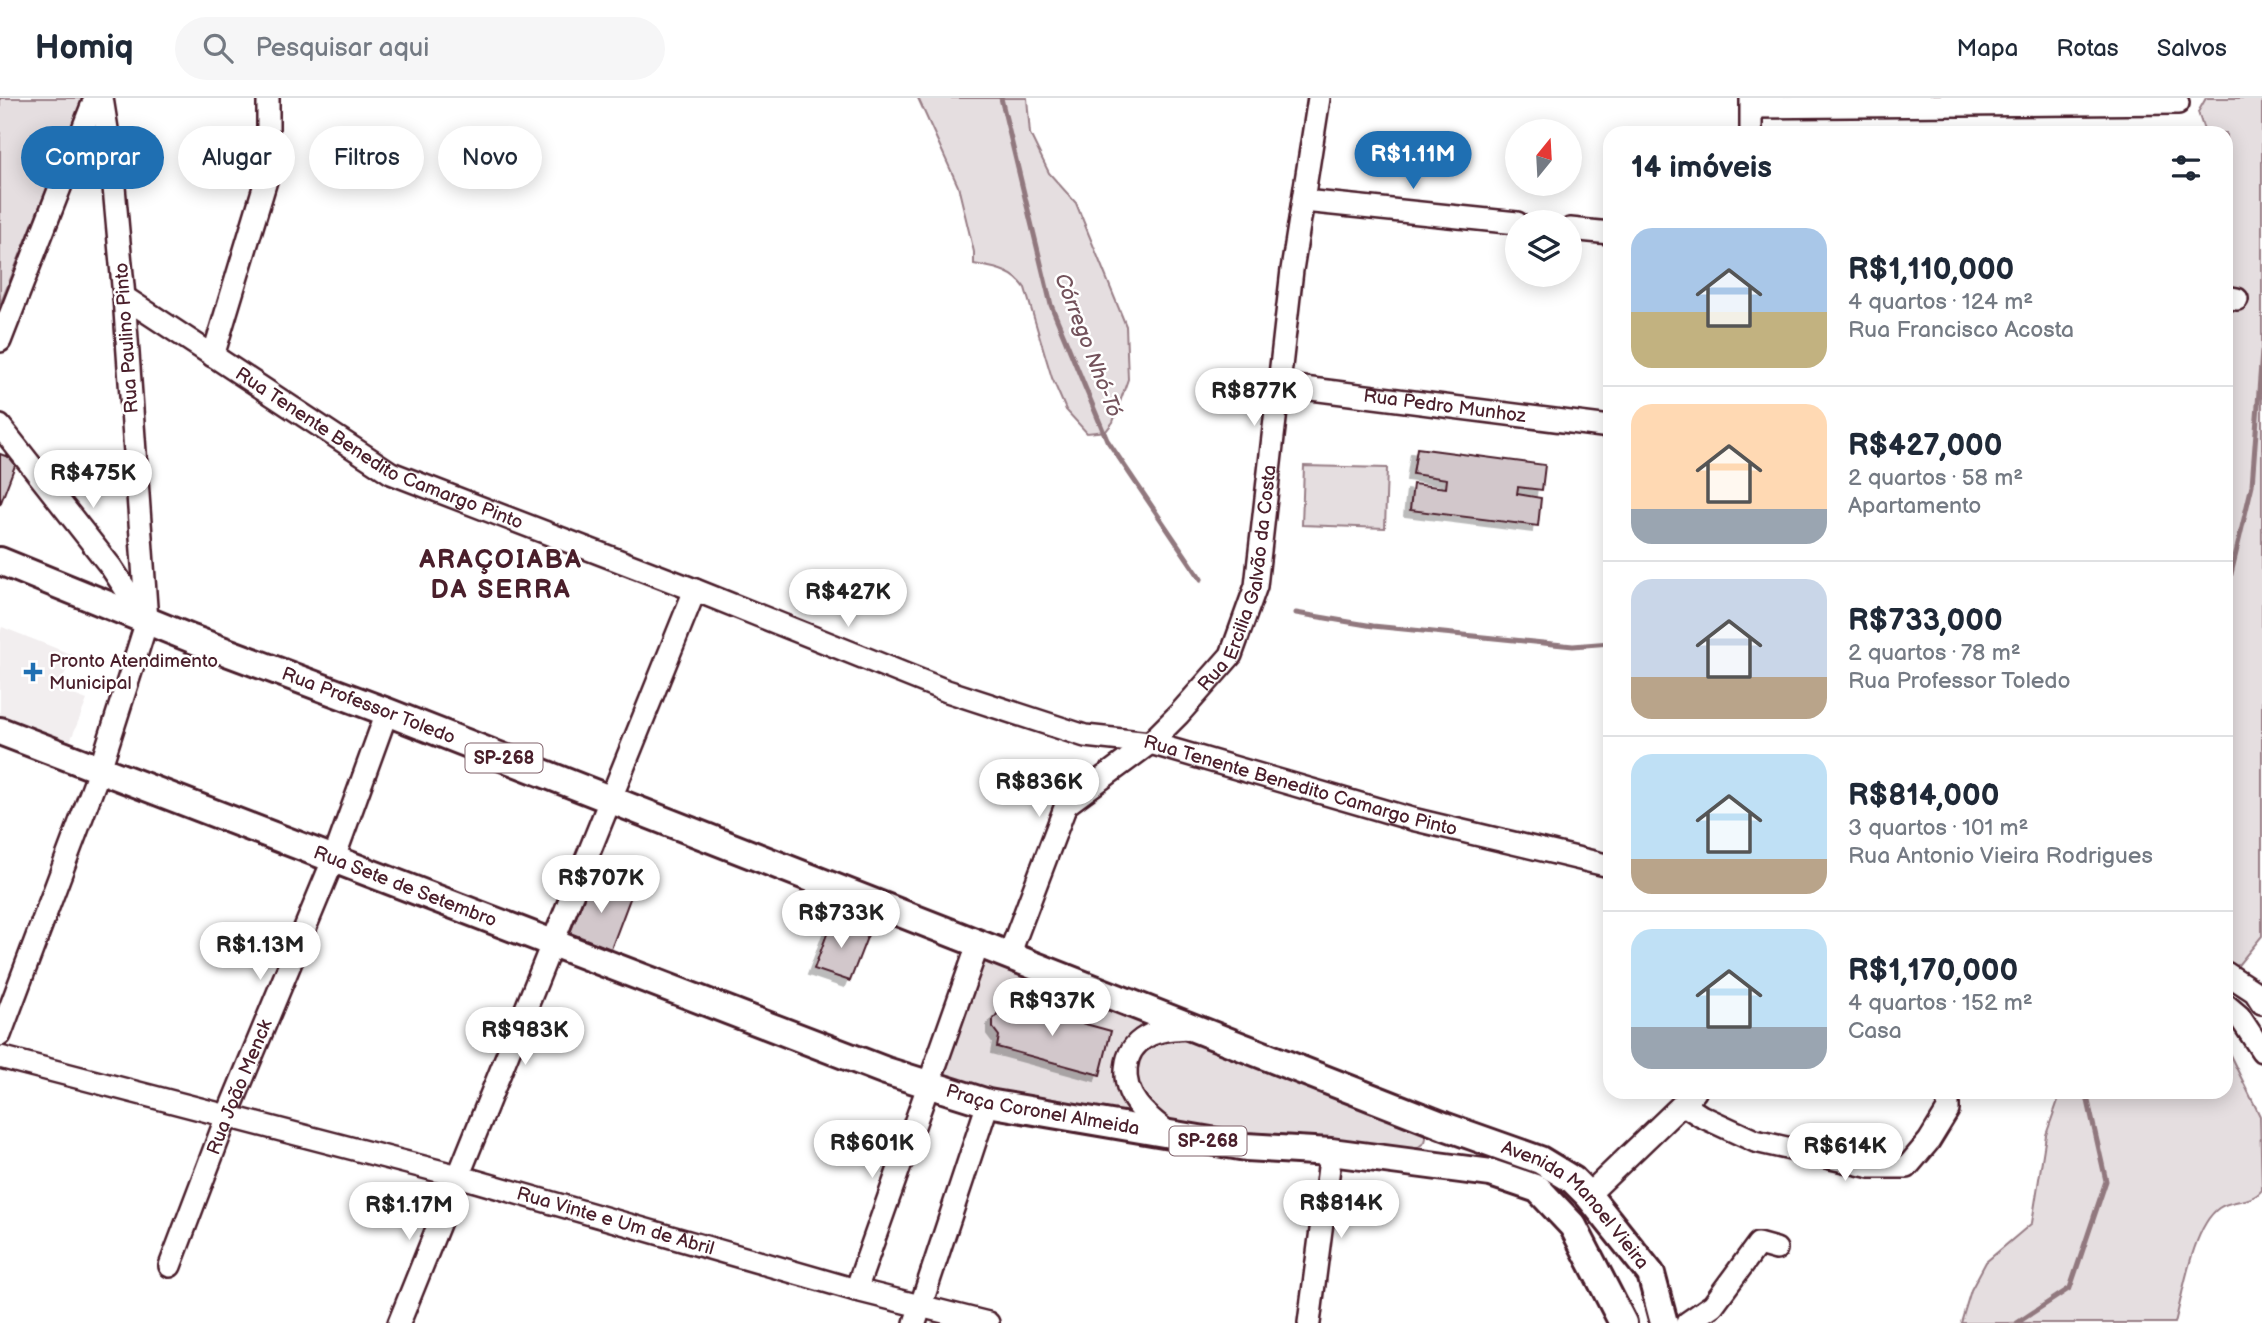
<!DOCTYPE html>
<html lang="pt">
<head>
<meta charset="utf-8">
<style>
  :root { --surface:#fff; --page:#f6f6f7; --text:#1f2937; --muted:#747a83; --line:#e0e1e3; --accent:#1f6fb2 }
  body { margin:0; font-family:"Balsamiq Sans",sans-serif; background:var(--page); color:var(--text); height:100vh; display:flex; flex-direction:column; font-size:26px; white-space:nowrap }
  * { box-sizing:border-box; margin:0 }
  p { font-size:23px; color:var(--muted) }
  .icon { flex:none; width:38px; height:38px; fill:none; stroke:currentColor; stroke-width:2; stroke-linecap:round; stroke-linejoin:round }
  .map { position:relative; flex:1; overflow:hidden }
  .drawer { position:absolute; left:1603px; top:28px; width:630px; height:973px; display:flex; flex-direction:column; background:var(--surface); border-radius:21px; box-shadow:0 4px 18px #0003 }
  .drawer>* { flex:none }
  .hud { position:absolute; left:21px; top:28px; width:665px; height:63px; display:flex; gap:14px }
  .needle { width:46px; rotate:18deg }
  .controls { position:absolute; left:1505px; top:21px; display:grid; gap:14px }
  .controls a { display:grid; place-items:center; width:77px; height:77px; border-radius:50%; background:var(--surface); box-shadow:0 4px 18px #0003; font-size:35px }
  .price { position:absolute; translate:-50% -60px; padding:0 16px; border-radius:24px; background:#fff; color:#222; font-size:23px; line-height:46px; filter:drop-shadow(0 2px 4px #0008) }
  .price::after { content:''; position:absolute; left:50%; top:42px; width:21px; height:16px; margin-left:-10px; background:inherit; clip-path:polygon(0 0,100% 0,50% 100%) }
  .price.active { background:var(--accent); color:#fff }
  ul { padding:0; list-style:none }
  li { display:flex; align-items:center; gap:21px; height:175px; padding:0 28px }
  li+li { border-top:2px solid var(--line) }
  li span { display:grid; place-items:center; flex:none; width:196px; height:140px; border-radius:21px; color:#555 }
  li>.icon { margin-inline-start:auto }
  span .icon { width:84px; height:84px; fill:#fffc; stroke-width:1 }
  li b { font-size:30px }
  h2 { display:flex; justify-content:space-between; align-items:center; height:84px; padding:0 28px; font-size:30px }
  .pill { padding:0 24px; border-radius:32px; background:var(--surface); box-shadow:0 4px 18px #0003; font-size:24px; line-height:63px }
  .pill.active { background:var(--accent); color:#fff }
  header { display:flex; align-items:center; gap:42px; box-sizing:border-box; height:98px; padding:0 35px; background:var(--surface); border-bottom:2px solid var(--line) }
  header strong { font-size:33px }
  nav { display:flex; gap:38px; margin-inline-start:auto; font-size:24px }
  .search { width:490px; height:63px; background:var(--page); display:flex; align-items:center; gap:18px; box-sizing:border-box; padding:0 24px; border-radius:38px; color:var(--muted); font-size:26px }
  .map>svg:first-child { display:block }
  .built { fill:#f2eeef }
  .green { fill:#e5dee0; stroke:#987e86; stroke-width:2 }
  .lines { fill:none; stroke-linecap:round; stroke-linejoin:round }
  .stream { stroke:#91787e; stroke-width:5 }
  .building { fill:#d2c7cb; stroke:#4a1f2b; stroke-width:2; filter:url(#shadow) }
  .minor-casing { stroke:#4a1f2b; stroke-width:26 }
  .major-casing { stroke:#4a1f2b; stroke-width:32 }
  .minor { stroke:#fff; stroke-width:21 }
  .major { stroke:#fff; stroke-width:26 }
  .poi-dot { fill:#1f6fb2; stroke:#fff; stroke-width:2.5 }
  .labels { text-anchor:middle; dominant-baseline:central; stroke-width:5; stroke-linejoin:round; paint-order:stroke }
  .shield { fill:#fff; stroke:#80626b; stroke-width:2 }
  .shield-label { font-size:18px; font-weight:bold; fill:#4a1f2b }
  .street-label { font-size:19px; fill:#4a1f2b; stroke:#fff }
  .poi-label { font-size:19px; fill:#4a1f2b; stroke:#fff; text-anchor:start }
  .water-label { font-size:21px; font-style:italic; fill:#74535c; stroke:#fff }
  .district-label { font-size:26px; font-weight:bold; letter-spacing:2px; fill:#4a1f2b; stroke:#fff }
</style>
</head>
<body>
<header>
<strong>Homiq</strong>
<div class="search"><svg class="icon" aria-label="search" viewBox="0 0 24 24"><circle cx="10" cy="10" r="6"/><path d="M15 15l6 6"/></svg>Pesquisar aqui</div>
<nav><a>Mapa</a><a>Rotas</a><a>Salvos</a></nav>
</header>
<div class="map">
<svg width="2262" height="1225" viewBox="0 0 2262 1225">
  <defs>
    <filter id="shadow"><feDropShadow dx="-6" dy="6" stdDeviation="0" flood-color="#0004"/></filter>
  </defs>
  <rect width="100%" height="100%" fill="#fff"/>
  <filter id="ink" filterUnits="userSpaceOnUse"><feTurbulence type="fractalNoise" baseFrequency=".0143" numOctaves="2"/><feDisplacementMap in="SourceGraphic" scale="14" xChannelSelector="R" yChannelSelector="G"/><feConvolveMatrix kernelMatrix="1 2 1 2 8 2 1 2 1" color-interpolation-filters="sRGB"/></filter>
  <g filter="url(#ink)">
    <!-- built -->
    <polygon class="built" points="2,529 73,557 58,591 87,602 69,646 0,619 0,535"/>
    <!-- green -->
    <g class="green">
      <polygon points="0,0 83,0 0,207"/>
      <path d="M918,0H1027L1030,36L1049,75L1076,105L1126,228L1128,281L1113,324L1106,333L1087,335L1066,312L1052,280L1025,190C1013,172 994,170 974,166V154L958,88Z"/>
      <path d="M2206,0H2262V838L2226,882V166C2236,138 2227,123 2226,96C2225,75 2226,55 2226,35H2205L2198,14Z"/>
      <polygon points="1304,368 1387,370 1385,430 1302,427"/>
      <polygon points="982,850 1428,1032 1425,1044 1412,1054 1317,1049 933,984"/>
      <path d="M2226,949L2260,1018L2262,1092C2251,1106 2232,1101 2219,1110C2193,1128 2183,1195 2175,1225H1961L1971,1192L1986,1164L2032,1125L2046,1037L2061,994H2226Z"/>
    </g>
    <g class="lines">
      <!-- stream -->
      <g class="stream">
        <polyline points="1001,0 1051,207 1107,342 1201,481"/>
        <polyline points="2226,497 2252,387 2262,253"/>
        <polyline points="1296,515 1373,528 1573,548 1610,545"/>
        <polyline points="2017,1225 2070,1190 2106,1083 2086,994"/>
      </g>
    </g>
    <!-- building -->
    <g class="building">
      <polygon points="1417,350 1545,367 1542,392 1518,389 1517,396 1541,400 1538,428 1410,412 1413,386 1446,390 1447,381 1413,376"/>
      <polygon points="0,356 17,362 0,407"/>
      <polygon points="591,782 631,798 611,851 570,835"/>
      <polygon points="833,820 869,834 850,883 814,871"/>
      <polygon points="1009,905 1111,933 1100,977 997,949 999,938 993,930 993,921 999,914 1007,913"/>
    </g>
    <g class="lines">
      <!-- minor casing -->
      <g class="minor-casing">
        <g id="minor">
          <polyline points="1751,0 1751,35"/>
          <polyline points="1752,9 2178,5"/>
          <polyline points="1304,103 1517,125"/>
          <polyline points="1570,131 1610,135"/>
          <path id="s1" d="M124,199L391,375L695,492L947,593L1085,638L1150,645L1412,721L1610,768"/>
          <polyline points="2226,199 2237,201"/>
          <polyline points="0,243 95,0"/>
          <polyline points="213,258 268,76 268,0"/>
          <path id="s2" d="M1280,287L1610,329"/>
          <polyline points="0,328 111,469 146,522"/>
          <path id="s3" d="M1009,857L1066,707L1150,645L1179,616L1231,557L1256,488L1292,172L1319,0"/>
          <polyline points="2226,875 2255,894 2262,905"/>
          <polyline points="2226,907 2239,918 2262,953"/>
          <polyline points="0,937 100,671 147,523 124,199 111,56 102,0"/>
          <path id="s4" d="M0,959L458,1078L856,1192L988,1225"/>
          <polyline points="1684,1007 1701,1018 1755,1043 1871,1069 1907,1069 1929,1043 1948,1012 1948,994"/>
          <path d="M1170,1036C1158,1027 1146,1018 1137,1006C1121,985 1121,953 1146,939C1159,931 1175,931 1189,930"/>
          <polyline points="1588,1097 1695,994"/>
          <path id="s5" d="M170,1168L227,1018L334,760L387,614"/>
          <polyline points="856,1192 979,844"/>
          <polyline points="399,1225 695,492"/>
          <polyline points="915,1225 988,1005"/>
          <polyline points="1309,1225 1331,1054"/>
          <polyline points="1687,1225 1713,1207 1758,1146 1776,1151"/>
        </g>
      </g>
      <!-- major casing -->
      <g class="major-casing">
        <g id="major">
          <path id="s6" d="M0,463L192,541L387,614L1444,1028L1540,1062L1573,1082L1588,1097L1651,1176L1664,1225"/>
          <path id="s7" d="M0,633L886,973L988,1005L1246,1049L1331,1054L1491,1075L1538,1091L1573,1128L1623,1225"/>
        </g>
      </g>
      <!-- minor -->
      <use href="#minor" class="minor"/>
      <!-- major -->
      <use href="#major" class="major"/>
    </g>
  </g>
  <!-- markers -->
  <path class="poi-dot" d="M29.5 563.5h7v7h7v7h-7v7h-7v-7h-7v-7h7z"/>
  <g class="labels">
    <!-- shield labels -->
    <g class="shield">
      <rect x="465.5" y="645.5" width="77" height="29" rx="5"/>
      <rect x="1169.5" y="1028.5" width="77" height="29" rx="5"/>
    </g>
    <g class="shield-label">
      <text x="504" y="660">SP-268</text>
      <text x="1208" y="1043">SP-268</text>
    </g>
    <!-- street labels -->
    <g class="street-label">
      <text transform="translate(127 240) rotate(-94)">Rua Paulino Pinto</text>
      <text stroke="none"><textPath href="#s2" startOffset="166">Rua Pedro Munhoz</textPath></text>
      <text stroke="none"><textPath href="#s1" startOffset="298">Rua Tenente Benedito Camargo Pinto</textPath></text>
      <text stroke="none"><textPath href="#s3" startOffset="460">Rua Ercilia Galvão da Costa</textPath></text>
      <text stroke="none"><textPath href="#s6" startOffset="396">Rua Professor Toledo</textPath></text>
      <text stroke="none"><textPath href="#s1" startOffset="1284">Rua Tenente Benedito Camargo Pinto</textPath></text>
      <text stroke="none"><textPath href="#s7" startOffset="434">Rua Sete de Setembro</textPath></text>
      <text stroke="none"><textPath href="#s5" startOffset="192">Rua João Menck</textPath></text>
      <text stroke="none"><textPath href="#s7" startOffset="1111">Praça Coronel Almeida</textPath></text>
      <text stroke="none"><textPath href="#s6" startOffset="1708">Avenida Manoel Vieira</textPath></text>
      <text stroke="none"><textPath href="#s4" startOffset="637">Rua Vinte e Um de Abril</textPath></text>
    </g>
    <!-- poi labels -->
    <g class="poi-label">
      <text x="49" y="563">Pronto Atendimento<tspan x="49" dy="22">Municipal</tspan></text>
    </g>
    <!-- water labels -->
    <g class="water-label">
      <text transform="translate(1088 247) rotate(69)">Córrego Nhó-Tó</text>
    </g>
    <!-- district labels -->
    <g class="district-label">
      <text x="501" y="462">ARAÇOIABA<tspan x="501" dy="30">DA SERRA</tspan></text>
    </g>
  </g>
</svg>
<div class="controls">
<a><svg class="needle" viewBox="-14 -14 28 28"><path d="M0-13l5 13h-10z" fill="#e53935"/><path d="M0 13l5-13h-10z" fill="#747a83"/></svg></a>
<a><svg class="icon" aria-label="layers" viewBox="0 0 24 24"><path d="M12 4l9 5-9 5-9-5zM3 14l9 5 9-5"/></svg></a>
</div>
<b class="price active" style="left:1413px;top:93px">R$1.11M</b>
<b class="price" style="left:1254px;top:330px">R$877K</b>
<b class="price" style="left:93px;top:412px">R$475K</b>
<b class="price" style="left:848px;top:531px">R$427K</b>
<b class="price" style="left:1039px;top:721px">R$836K</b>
<b class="price" style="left:601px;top:817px">R$707K</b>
<b class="price" style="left:841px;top:852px">R$733K</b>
<b class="price" style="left:260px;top:884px">R$1.13M</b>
<b class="price" style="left:1052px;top:940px">R$937K</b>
<b class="price" style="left:525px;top:969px">R$983K</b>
<b class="price" style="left:872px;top:1082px">R$601K</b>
<b class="price" style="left:1845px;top:1085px">R$614K</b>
<b class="price" style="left:1341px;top:1142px">R$814K</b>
<b class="price" style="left:409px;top:1144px">R$1.17M</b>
<div class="hud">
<a class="pill active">Comprar</a>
<a class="pill">Alugar</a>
<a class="pill">Filtros</a>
<a class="pill">Novo</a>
</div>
<section class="drawer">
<h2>14 imóveis<svg class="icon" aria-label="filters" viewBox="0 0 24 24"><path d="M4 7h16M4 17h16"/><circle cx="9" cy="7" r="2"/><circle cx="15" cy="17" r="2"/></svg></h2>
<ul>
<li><span style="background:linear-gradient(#a9c7e8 60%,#c2b280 0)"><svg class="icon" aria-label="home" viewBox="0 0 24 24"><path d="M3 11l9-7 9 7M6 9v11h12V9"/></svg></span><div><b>R$1,110,000</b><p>4 quartos · 124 m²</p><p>Rua Francisco Acosta</p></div></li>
<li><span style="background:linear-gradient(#ffd9b3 75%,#9aa5b1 0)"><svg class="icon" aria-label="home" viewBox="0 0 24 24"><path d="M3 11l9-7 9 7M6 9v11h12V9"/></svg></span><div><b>R$427,000</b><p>2 quartos · 58 m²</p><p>Apartamento</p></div></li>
<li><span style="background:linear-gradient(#c9d6e8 70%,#b9a48a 0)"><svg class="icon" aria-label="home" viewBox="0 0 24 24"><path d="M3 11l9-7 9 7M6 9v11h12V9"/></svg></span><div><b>R$733,000</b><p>2 quartos · 78 m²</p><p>Rua Professor Toledo</p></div></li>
<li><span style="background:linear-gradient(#bfe0f5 75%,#b9a48a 0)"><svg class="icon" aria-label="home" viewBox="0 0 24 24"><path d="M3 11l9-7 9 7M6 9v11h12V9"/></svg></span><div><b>R$814,000</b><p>3 quartos · 101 m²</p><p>Rua Antonio Vieira Rodrigues</p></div></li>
<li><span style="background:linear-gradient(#bfe0f5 70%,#9aa5b1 0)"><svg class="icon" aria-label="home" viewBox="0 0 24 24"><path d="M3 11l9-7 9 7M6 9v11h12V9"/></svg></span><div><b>R$1,170,000</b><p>4 quartos · 152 m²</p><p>Casa</p></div></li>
</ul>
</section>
</div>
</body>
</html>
